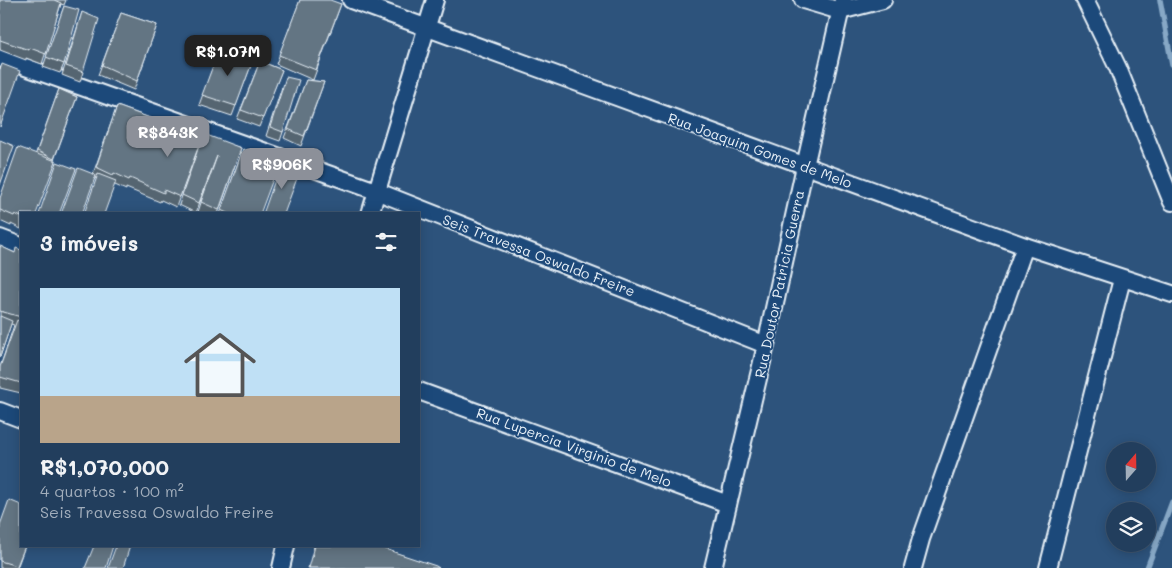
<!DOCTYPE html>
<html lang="pt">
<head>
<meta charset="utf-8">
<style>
  :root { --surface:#223e5d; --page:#2a4563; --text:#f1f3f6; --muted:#a2aebc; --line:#3f5772; --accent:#8c9099 }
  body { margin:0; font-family:Mali,sans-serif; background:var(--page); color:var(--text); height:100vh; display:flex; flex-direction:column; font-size:19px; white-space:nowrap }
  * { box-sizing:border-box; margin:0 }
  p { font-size:16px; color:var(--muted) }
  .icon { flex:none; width:28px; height:28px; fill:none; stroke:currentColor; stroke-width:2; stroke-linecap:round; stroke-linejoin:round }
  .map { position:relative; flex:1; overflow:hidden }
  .drawer { position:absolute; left:20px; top:212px; width:400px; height:335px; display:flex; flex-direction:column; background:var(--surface); border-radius:0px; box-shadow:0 2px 12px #0003,0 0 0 1px var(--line) }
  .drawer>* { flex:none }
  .needle { width:32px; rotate:20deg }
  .buttons { position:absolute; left:1106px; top:442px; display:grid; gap:10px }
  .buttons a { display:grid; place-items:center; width:50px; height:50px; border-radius:50%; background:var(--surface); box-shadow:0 2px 12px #0003,0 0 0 1px var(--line); font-size:25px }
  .price { position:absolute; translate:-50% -42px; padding:0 11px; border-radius:10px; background:var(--accent); color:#fff; font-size:16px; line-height:32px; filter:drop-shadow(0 1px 2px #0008) }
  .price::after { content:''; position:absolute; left:50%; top:30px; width:15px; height:11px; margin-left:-8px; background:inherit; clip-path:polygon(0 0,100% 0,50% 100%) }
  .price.current { background:#222; color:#fff }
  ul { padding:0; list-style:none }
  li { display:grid; align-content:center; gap:10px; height:265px; padding:0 20px }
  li+li { border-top:1px solid var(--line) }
  li span { display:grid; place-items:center; height:155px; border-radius:0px; color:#555 }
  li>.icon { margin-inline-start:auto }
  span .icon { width:90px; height:90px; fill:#fffc; stroke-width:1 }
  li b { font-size:21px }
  h2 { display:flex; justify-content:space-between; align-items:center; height:60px; padding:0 20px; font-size:21px }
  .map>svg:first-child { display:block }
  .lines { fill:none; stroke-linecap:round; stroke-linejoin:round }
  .stream { stroke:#87a8c6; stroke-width:5.5 }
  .minor-casing { stroke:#e8f1f8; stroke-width:20 }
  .minor { stroke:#1f4a7a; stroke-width:16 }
  .wall { fill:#556571; stroke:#e8f1f8 }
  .building { fill:#637583; stroke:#e8f1f8 }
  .labels { text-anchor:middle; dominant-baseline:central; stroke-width:4; stroke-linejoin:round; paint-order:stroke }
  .street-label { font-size:14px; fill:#e8f1f8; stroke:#1f4a7a }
</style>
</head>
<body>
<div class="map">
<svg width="1172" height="568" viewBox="0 0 1172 568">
  <rect width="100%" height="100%" fill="#2d537c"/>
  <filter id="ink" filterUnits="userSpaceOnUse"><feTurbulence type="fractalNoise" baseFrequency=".02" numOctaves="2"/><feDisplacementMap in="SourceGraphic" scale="10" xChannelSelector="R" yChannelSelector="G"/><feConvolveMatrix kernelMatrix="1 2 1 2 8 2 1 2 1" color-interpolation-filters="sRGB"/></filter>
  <g filter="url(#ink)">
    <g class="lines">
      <!-- stream -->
      <g class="stream">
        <polyline points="1160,0 1172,65"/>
        <polyline points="1147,568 1172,502"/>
      </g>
      <!-- minor casing -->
      <g class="minor-casing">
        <g id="minor">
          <polyline points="351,0 1025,246 1172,294"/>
          <polyline points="803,0 840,11 883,0"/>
          <polyline points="1085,0 1118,68 1172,202"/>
          <polyline points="0,58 376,191 766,345"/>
          <polyline points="370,214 435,0"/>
          <polyline points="0,238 21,246"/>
          <polyline points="419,391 728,504"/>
          <polyline points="0,411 21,419"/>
          <polyline points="281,568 286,546"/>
          <polyline points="713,568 766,345 805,166 843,0"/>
          <polyline points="913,568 921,539 1025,246"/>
          <polyline points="1048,568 1122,279"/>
        </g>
      </g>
      <!-- minor -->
      <use href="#minor" class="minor"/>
    </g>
    <!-- wall -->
    <g class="wall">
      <polygon points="0,0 66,0 64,5 61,4 42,64 26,58 26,60 0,50"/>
      <polygon points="300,0 341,4 313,80 276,64"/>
      <polygon points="64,6 64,64 60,73 43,67"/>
      <polygon points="82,12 83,72 80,82 62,75"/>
      <polygon points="121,13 157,25 134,90 98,75"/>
      <polygon points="220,47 253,60 232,116 199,105"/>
      <polygon points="260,61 282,70 259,127 237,119"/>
      <polygon points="306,80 324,82 301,146 284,138"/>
      <polygon points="282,87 283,132 280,141 266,136"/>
      <polygon points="59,89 77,97 54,160 21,214 21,229 11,224 11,226 0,221 0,198 36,153"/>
      <polygon points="117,106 183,130 241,148 218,214 202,214 198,212 213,166 196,213 179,205 197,149 176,207 161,200 160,202 126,188 126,190 115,185 95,178 93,174"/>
      <polygon points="243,149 260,214 220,214"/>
      <polygon points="0,246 15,253 21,250 21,393 0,388 0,367 14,325 11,324 0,357"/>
      <polygon points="0,525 25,546 17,568 0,568"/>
      <polygon points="314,546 376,546 439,568 308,568"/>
    </g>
    <!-- building -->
    <g class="building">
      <polygon points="0,0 54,0 61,3 46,54 30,48 29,50 0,40"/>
      <polygon points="300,0 330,0 341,4 316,70 279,55"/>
      <polygon points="64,6 79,10 64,64 46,57"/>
      <polygon points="82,12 99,19 83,72 66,66"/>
      <polygon points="121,13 157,25 137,81 102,65"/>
      <polygon points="220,47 253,60 236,106 202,95"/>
      <polygon points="260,61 282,70 263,118 241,110"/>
      <polygon points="2,64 20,71 0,127 0,70"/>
      <polygon points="286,77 299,80 283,132 270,127"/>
      <polygon points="306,80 324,82 304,136 288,129"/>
      <polygon points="59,89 77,97 54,159 37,151"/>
      <polygon points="117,106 183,130 184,128 203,135 204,134 241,148 219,210 201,202 217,156 199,203 182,195 201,140 180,197 164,190 164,193 130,178 129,180 114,173 113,175 96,167"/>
      <polygon points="0,140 14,146 0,185"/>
      <polygon points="18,147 56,161 36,214 21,214 21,217 15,214 14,216 0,210 0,198"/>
      <polygon points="243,149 279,163 260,214 229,214 221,210"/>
      <polygon points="57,162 76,169 59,214 39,214"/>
      <polygon points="281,163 300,170 284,214 263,214"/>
      <polygon points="78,168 96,175 82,214 61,214"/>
      <polygon points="98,174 116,181 104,214 84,214"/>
      <polygon points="0,246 15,253 16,248 21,250 21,317 0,311"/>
      <polygon points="0,316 12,321 0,357"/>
      <polygon points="17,320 21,322 21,383 0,377 0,367"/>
      <polygon points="9,500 21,505 21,546 25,546 17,566 0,561 0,525"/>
      <polygon points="94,546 113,546 106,568 85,568"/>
      <polygon points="116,546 130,546 123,568 108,568"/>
      <polygon points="315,546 376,546 436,566 439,568 309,568"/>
    </g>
  </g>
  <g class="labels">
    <!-- street labels -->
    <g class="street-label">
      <text transform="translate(760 150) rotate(20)">Rua Joaquim Gomes de Melo</text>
      <text transform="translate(539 255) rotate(21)">Seis Travessa Oswaldo Freire</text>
      <text transform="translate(779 284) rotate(-78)">Rua Doutor Patricia Guerra</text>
      <text transform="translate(574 447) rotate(20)">Rua Lupercia Virginio de Melo</text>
    </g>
  </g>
</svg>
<div class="buttons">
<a><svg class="needle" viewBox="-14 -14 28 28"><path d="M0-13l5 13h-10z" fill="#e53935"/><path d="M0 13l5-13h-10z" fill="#a2aebc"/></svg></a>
<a><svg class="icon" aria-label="layers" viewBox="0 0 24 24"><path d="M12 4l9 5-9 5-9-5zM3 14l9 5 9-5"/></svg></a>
</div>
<b class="price current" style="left:228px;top:77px">R$1.07M</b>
<b class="price" style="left:168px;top:158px">R$843K</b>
<b class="price" style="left:282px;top:190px">R$906K</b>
<section class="drawer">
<h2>3 imóveis<svg class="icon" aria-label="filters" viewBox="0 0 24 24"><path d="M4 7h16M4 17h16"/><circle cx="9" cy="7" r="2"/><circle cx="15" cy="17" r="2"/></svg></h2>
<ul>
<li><span style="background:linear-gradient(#bfe0f5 70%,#b9a48a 0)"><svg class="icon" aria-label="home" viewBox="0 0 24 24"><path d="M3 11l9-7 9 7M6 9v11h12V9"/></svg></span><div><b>R$1,070,000</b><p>4 quartos · 100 m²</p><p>Seis Travessa Oswaldo Freire</p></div></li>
</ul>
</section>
</div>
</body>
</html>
